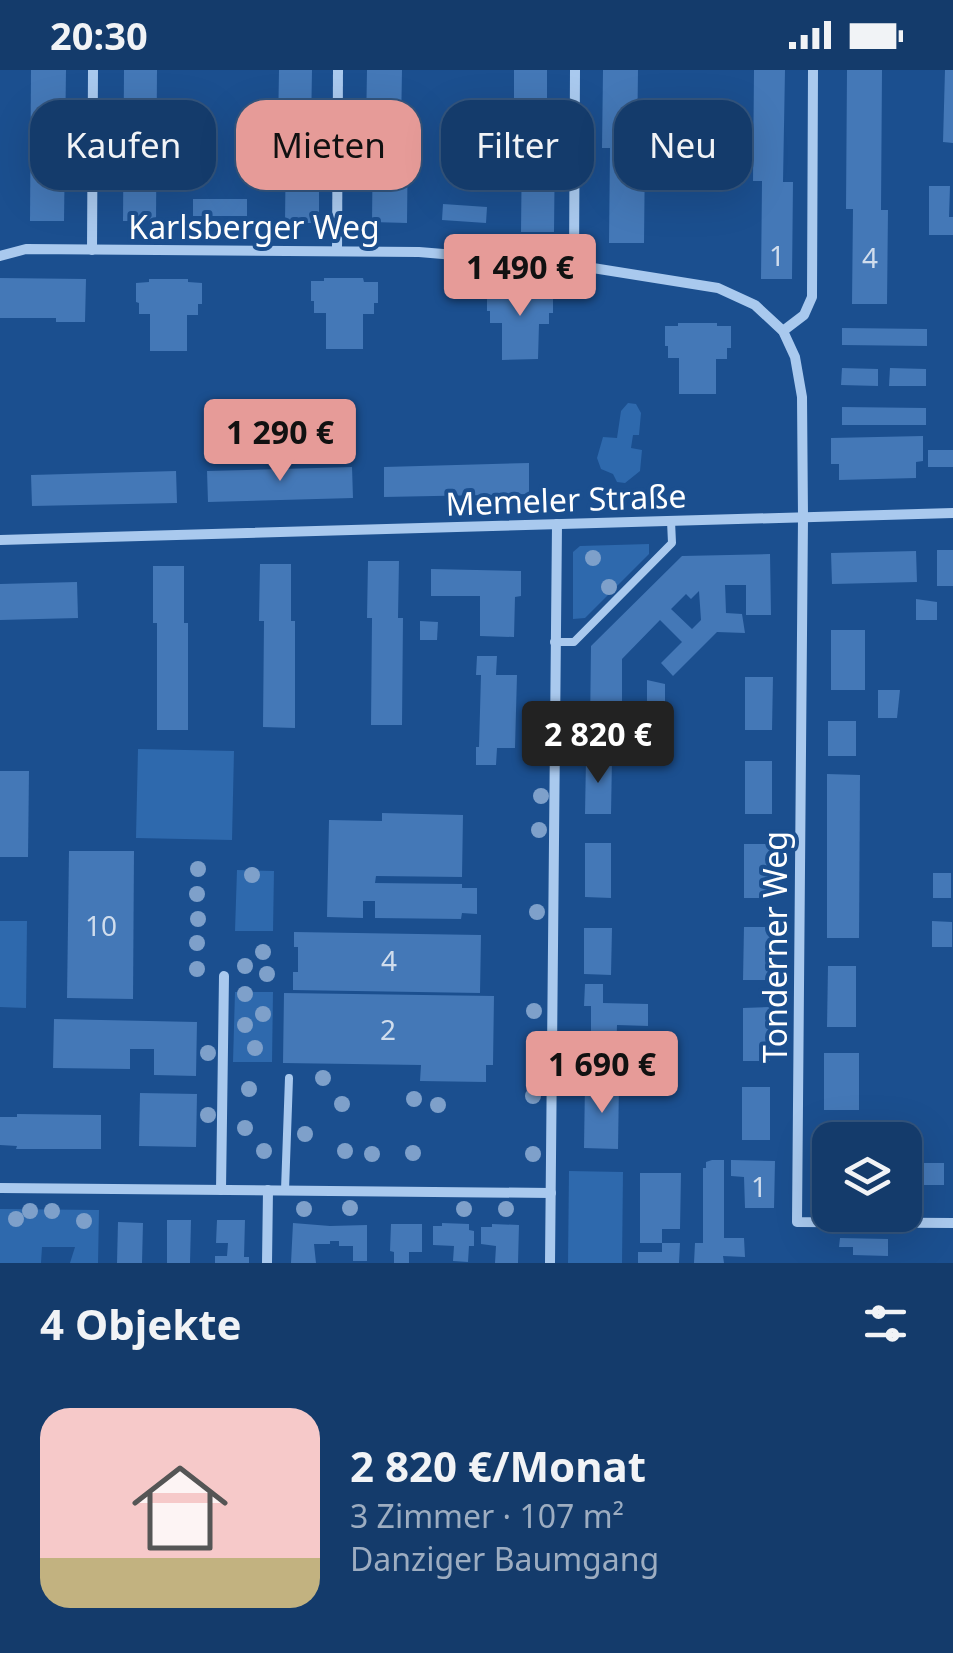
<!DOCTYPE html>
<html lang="de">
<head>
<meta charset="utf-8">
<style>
  :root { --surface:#143b6b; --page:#1d4271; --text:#f1f3f6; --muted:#9dadc1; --line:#33557e; --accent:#e69b98 }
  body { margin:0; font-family:"Noto Sans",sans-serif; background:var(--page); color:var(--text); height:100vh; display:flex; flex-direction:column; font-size:38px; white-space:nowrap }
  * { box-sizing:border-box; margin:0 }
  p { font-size:32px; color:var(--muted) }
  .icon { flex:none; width:55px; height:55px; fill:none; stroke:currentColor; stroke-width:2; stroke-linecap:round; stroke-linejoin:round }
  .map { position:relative; height:1193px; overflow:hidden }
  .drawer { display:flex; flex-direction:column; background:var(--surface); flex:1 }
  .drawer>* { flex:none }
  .top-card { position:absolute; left:30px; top:30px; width:895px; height:90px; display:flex; gap:20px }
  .tools { position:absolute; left:812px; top:1052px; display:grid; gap:20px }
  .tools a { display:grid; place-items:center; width:110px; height:110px; border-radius:20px; background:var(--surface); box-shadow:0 10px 40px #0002,0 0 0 2px var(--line); font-size:50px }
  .price { position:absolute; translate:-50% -85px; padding:0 22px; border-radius:10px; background:var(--accent); color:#111; font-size:32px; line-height:65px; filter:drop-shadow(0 2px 5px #0008) }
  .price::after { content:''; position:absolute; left:50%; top:60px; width:30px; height:22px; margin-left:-15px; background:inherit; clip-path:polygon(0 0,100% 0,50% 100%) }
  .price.on { background:#222; color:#fff }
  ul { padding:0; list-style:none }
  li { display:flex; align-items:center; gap:30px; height:250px; padding:0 40px }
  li+li { border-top:2px solid var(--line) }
  li span { display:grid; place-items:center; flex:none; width:280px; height:200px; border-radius:30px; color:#555 }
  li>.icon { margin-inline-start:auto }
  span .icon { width:120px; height:120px; fill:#fffc; stroke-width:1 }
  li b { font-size:42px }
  h2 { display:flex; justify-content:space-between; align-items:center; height:120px; padding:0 40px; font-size:42px }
  .chip { padding:0 35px; border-radius:30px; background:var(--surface); box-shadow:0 10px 40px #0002,0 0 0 2px var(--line); font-size:35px; line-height:90px }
  .chip.on { background:var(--accent); color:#111 }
  .status { display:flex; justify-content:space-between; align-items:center; height:70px; padding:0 50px; background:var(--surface); direction:ltr }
  .status svg { height:28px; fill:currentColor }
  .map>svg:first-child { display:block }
  .green { fill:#2e69ad }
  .building { fill:#4478b7; fill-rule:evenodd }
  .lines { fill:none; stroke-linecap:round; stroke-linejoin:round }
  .lane { stroke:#a9c9ee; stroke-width:8 }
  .street { stroke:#a9c9ee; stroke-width:10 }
  .tree { fill:#7ea0ca }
  .labels { text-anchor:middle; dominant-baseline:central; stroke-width:8; stroke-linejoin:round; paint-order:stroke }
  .number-label { font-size:28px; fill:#d0dded }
  .street-label { font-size:32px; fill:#fff; stroke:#1b4f8f }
</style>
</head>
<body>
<div class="status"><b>20:30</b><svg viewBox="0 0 49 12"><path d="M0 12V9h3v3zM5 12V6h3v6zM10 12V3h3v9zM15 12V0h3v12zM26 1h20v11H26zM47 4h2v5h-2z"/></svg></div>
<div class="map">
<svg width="953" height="1193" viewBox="0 0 953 1193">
  <rect width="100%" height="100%" fill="#1b4f8f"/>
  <!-- green -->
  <g class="green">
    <polygon points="628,333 636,334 641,343 639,365 633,365 631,378 642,380 640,401 625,413 617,412 613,404 601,399 597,388 603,367 617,368 621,341"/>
    <polygon points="649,474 649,484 585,548 573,549 573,482 580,476"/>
    <polygon points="138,679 234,681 232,770 136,768"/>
    <polygon points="237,800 274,801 273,861 235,861"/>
    <polygon points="0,851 27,851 26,938 0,937"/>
    <polygon points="235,922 273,922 272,992 233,992"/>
    <polygon points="569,1101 623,1102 622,1193 568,1193"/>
    <polygon points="0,1139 99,1140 98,1193 70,1193 75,1177 42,1177 41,1193 0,1193"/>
  </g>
  <!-- building -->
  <g class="building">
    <polygon points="31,0 66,0 64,151 30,151"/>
    <polygon points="124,0 157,0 156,151 123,151"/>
    <polygon points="279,0 312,0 311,59 319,59 319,153 285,153 286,59 278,59"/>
    <polygon points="367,0 402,0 401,58 408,59 407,153 372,152 373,58 366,58"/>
    <polygon points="514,0 547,0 547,69 555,69 554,162 521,162 522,69 514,68"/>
    <polygon points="603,0 638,0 637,79 645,79 644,173 609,173 610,78 602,78"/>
    <polygon points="754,0 785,0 783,112 793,112 792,209 761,209 762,111 753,111"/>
    <polygon points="847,0 882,0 881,140 888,140 887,234 852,234 853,139 846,139"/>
    <polygon points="945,0 953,0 953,73 943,72"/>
    <polygon points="929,116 950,116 949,147 953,147 953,165 929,165"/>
    <rect x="193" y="129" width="54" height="17"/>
    <polygon points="443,134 487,137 486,153 442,150"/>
    <polygon points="0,208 86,209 85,252 56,252 56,248 0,248"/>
    <polygon points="324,208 363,208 364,212 378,212 378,233 374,233 374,244 363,244 363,279 326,279 326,243 314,243 314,231 311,231 311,211 324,211"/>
    <polygon points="149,209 188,209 188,212 202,213 202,234 198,234 198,245 187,245 187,281 150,281 150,244 139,244 139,233 136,232 136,213 149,212"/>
    <polygon points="500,218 539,218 539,222 553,222 553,243 549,243 549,254 539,254 538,289 502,290 502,253 490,253 490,241 487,241 487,221 500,221"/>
    <polygon points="678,253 717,253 717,256 731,256 731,278 727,278 727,289 716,289 716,324 679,324 679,288 668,288 668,276 665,276 665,256 678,256"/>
    <polygon points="842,258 927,259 927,276 842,275"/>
    <polygon points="842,298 878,299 878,316 841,315"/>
    <polygon points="890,298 926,299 926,316 889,316"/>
    <polygon points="842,337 926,338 926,355 842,355"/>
    <polygon points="923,366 923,391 916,392 916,408 839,410 839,394 831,394 831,368"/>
    <rect x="928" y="380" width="25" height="17"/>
    <polygon points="529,393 529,424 384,427 384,397"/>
    <polygon points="352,397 353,428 208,432 207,401"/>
    <polygon points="176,401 177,433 32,436 31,405"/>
    <rect x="937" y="480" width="16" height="36"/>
    <polygon points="916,481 917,512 832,514 831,483"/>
    <path d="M770,484L771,545H746V515H725L726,543L742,544L745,563L717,562L673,606L661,593L682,572L660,550L622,589V634L647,635V610L665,614V640H654V659L590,658L591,576L682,486ZM699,521L701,550L692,559L671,539L686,524L691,529Z"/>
    <polygon points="368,491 399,491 398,548 403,548 402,655 371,655 372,548 367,548"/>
    <polygon points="260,494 291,494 291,551 295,551 295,658 263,657 264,551 259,551"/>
    <polygon points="153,496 184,496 184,553 188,553 188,660 157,660 157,553 153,553"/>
    <polygon points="431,499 521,501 521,526 515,527 514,567 480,566 480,526 431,526"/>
    <polygon points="77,512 78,548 0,550 0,514"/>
    <polygon points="916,529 937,532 937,550 916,550"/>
    <polygon points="420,551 438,552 437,570 420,570"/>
    <rect x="831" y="560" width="34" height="60"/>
    <polygon points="477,586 497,586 496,605 517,605 515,678 497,678 496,695 476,695 476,677 479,677 481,605 476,605"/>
    <polygon points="745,607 773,607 772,660 745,660"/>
    <polygon points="878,620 900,620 897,648 878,648"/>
    <rect x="828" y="651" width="28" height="35"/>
    <polygon points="586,689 612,689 611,744 585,744"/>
    <rect x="745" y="691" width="27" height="53"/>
    <polygon points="0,701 29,701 28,787 0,787"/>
    <polygon points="827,704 860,705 859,868 827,868"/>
    <polygon points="382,743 463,745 462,807 376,806 375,813 462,814 462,818 477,818 477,844 462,843 461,849 375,848 375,831 363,831 363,848 327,847 329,750 382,751"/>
    <polygon points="585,773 611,773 611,828 585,827"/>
    <rect x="744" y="774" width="28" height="54"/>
    <polygon points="69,781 134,781 133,929 67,928"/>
    <rect x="933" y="803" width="18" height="25"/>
    <polygon points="932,851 952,852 952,877 932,877"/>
    <polygon points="744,857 771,857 771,910 743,910"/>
    <polygon points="584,858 612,858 611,905 584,904"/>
    <polygon points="294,862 481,865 480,923 293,920 293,902 298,902 298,877 294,877"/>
    <polygon points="828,896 856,896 856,957 827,957"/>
    <polygon points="585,914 603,914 603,933 648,934 648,956 617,955 616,989 630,989 629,1002 604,1001 604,989 591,989 591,936 584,936"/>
    <polygon points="284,923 494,926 493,995 486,995 486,1012 420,1011 421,995 283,993"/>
    <polygon points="770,937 770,991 743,991 743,938"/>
    <polygon points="54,949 197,952 196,1006 154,1005 154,979 130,979 130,999 53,998"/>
    <rect x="824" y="983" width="35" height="57"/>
    <polygon points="585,1013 619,1013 618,1079 584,1078"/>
    <rect x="742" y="1017" width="28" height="53"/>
    <polygon points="140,1023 197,1024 196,1077 139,1076"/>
    <polygon points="17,1044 101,1045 101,1079 16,1079 17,1076 0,1075 0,1047 17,1047"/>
    <polygon points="712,1090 724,1090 724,1168 744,1168 745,1187 723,1186 724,1193 694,1193 695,1173 703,1173 703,1098 706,1098 706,1092"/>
    <polygon points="731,1090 775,1091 774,1138 745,1138 744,1107 731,1106"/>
    <rect x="909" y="1093" width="35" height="22"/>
    <polygon points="640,1103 681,1103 680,1159 662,1159 662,1173 640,1173"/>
    <polygon points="167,1150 191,1150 190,1193 167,1193"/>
    <polygon points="217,1150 245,1150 244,1187 249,1187 249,1193 215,1193 215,1186 227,1186 228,1173 216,1173"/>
    <polygon points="118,1152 143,1153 142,1193 117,1193"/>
    <polygon points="293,1153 330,1156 367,1155 367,1191 353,1191 353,1176 339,1176 339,1171 330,1171 330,1174 314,1174 316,1193 291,1193"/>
    <polygon points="442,1153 469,1154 469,1160 474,1161 474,1176 469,1176 468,1192 453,1191 454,1176 433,1175 433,1156 442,1156"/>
    <polygon points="391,1154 422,1154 422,1182 409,1182 409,1193 394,1193 394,1182 390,1181"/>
    <polygon points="492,1154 519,1155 518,1193 495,1193 496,1176 481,1174 481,1157 492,1157"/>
    <polygon points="840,1168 888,1169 888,1186 853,1185 853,1177 839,1177"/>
    <polygon points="662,1173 680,1173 679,1193 638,1193 638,1182 662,1182"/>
  </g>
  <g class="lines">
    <!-- lane -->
    <g class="lane">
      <polyline points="554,572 574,572 672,473 671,451"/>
      <polyline points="285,1120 289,1008"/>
    </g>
    <!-- street -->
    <g class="street">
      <polyline points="92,180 93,0"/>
      <polyline points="337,181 338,0"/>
      <polyline points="0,186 26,179 419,182 574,195 718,218 755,235 783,261 795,287 802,327 803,447 797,1152 953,1153"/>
      <polyline points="574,195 575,0"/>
      <polyline points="783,261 804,245 812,227 813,0"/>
      <polyline points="0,470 953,443"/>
      <polyline points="0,1118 551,1123"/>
      <polyline points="221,1120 224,906"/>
      <polyline points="267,1193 268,1120"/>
      <polyline points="550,1193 557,454"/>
    </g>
  </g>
  <!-- trees -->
  <g class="tree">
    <circle cx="593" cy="488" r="8"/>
    <circle cx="609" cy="517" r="8"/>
    <circle cx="541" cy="726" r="8"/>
    <circle cx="539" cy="760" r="8"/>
    <circle cx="198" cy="799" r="8"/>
    <circle cx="252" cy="805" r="8"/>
    <circle cx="197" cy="824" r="8"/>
    <circle cx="537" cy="842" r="8"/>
    <circle cx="198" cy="849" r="8"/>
    <circle cx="197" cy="873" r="8"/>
    <circle cx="263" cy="882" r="8"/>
    <circle cx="245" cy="896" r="8"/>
    <circle cx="197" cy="899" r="8"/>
    <circle cx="267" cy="904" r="8"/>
    <circle cx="245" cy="924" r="8"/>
    <circle cx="534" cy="941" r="8"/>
    <circle cx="263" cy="944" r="8"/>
    <circle cx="245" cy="955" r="8"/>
    <circle cx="255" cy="978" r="8"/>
    <circle cx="208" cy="983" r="8"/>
    <circle cx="323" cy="1008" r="8"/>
    <circle cx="249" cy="1019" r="8"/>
    <circle cx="533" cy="1026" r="8"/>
    <circle cx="414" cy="1029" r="8"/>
    <circle cx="342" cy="1034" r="8"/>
    <circle cx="438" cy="1035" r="8"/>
    <circle cx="208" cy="1045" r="8"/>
    <circle cx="245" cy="1058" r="8"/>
    <circle cx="305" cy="1064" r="8"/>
    <circle cx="264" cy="1081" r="8"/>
    <circle cx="345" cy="1081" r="8"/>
    <circle cx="413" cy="1083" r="8"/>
    <circle cx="372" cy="1084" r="8"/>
    <circle cx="533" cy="1084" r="8"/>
    <circle cx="350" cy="1138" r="8"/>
    <circle cx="304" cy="1139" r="8"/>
    <circle cx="464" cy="1139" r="8"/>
    <circle cx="506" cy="1139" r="8"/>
    <circle cx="30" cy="1141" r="8"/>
    <circle cx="52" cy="1141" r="8"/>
    <circle cx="16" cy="1149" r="8"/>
    <circle cx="84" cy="1151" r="8"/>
  </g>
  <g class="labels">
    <!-- number labels -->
    <g class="number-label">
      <text x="777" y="185">1</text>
      <text x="870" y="187">4</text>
      <text x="101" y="855">10</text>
      <text x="389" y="890">4</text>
      <text x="388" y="959">2</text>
      <text x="759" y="1116">1</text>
    </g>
    <!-- street labels -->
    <g class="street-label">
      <text x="254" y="156">Karlsberger Weg</text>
      <text transform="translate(566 429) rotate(-2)">Memeler Straße</text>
      <text transform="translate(774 877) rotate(-90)">Tonderner Weg</text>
    </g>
  </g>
</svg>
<div class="tools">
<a><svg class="icon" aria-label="layers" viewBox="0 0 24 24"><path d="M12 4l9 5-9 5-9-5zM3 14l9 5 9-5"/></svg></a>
</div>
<b class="price" style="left:520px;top:249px">1 490 €</b>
<b class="price" style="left:280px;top:414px">1 290 €</b>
<b class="price on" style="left:598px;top:716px">2 820 €</b>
<b class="price" style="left:602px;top:1046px">1 690 €</b>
<div class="top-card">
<a class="chip">Kaufen</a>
<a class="chip on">Mieten</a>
<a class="chip">Filter</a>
<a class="chip">Neu</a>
</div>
</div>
<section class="drawer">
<h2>4 Objekte<svg class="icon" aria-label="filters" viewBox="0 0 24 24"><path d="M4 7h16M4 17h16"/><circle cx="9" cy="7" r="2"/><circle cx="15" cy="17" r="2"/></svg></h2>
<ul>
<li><span style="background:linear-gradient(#f6c9c9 75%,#c2b280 0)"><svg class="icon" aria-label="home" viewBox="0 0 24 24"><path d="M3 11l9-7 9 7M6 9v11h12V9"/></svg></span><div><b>2 820 €/Monat</b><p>3 Zimmer · 107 m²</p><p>Danziger Baumgang</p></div></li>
</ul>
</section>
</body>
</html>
